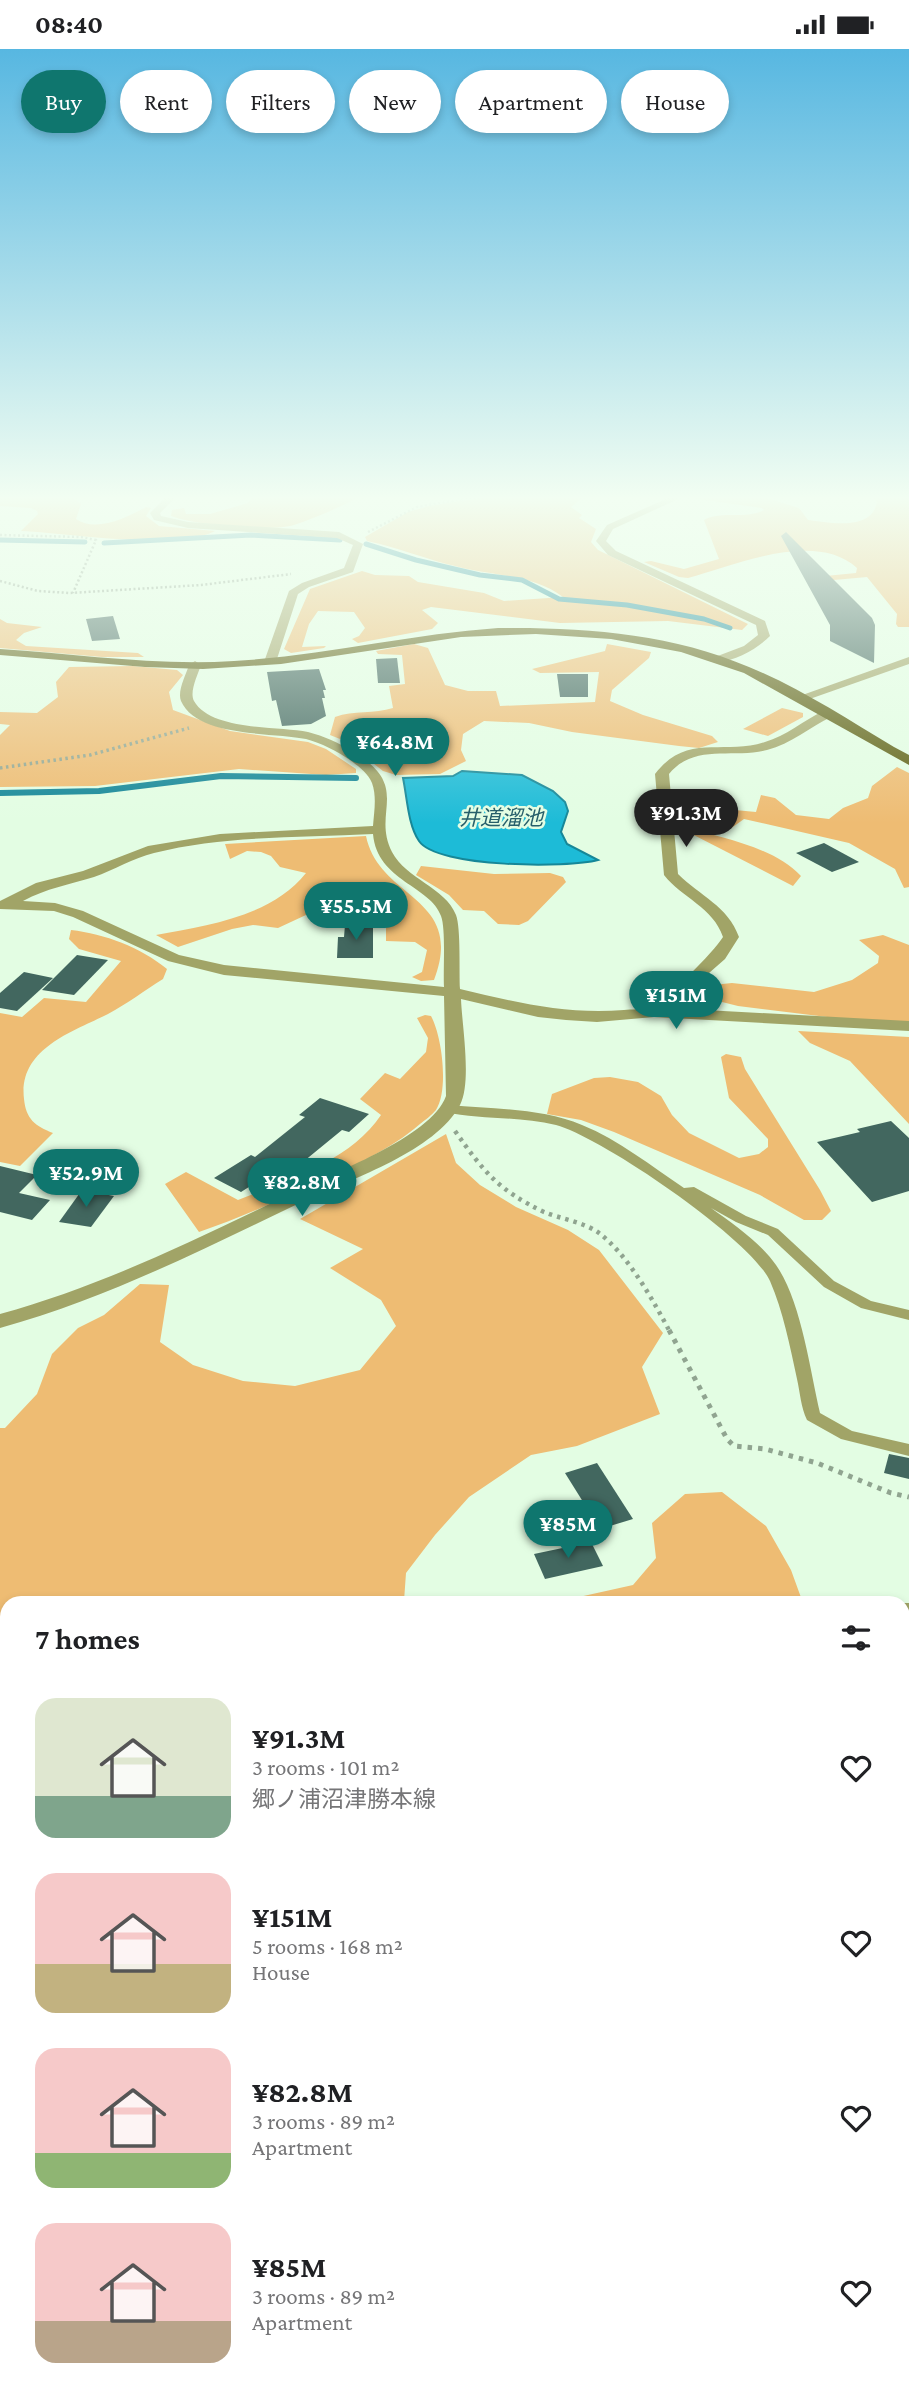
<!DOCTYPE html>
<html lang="en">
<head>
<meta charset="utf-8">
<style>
  :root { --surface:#fff; --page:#f6f6f6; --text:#202124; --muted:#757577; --accent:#0f766e }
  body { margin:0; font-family:"Crimson Pro","Noto Sans JP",serif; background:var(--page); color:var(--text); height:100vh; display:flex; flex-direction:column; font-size:26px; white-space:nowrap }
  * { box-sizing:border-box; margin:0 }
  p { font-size:23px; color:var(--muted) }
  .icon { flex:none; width:38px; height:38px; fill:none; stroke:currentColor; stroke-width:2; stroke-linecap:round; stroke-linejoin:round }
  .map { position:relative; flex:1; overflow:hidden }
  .sheet { position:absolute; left:0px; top:1547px; width:910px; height:798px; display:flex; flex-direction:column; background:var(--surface); border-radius:21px 21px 0 0; box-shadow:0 4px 10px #0003 }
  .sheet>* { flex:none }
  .banner { position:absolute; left:21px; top:21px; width:868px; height:63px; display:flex; gap:14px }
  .price { position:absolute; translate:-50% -60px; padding:0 16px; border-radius:24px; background:var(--accent); color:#fff; font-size:23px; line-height:46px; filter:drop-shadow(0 2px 4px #0008) }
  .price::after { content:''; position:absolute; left:50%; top:42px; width:21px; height:16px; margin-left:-10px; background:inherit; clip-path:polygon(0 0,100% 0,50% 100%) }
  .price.selected { background:#222; color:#fff }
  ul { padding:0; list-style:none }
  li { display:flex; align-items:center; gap:21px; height:175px; padding:0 35px }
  li span { display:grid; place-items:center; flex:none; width:196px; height:140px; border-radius:21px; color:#555 }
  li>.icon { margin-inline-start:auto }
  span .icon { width:84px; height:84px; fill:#fffc; stroke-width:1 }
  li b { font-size:30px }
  h2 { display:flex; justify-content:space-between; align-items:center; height:84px; padding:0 35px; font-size:30px }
  .chip { padding:0 24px; border-radius:32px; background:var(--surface); box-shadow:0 4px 10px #0003; font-size:24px; line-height:63px }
  .chip.selected { background:var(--accent); color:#fff }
  .status { display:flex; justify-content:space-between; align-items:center; height:49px; padding:0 35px; background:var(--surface); direction:ltr }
  .status svg { height:19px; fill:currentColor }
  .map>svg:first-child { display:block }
  .green { fill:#eebc73 }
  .water { fill:#1dbbd7; stroke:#168798; stroke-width:2 }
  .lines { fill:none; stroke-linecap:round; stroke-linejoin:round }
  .stream-far1 { stroke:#168798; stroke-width:5 }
  .stream { stroke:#168798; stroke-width:6 }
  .building { fill:#42675f }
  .path-far3 { stroke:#90a490; stroke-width:2.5; stroke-dasharray:2 2.5; stroke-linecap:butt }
  .path-far2 { stroke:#90a490; stroke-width:3.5; stroke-dasharray:2.5 3.5; stroke-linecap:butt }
  .path-far1 { stroke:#90a490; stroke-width:4.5; stroke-dasharray:3.5 5; stroke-linecap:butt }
  .path { stroke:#90a490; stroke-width:5; stroke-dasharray:4.5 6; stroke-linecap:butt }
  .service { fill:#a1a467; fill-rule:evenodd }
  .minor { fill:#a1a467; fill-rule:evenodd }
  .primary { fill:#5d5f13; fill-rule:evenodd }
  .labels { text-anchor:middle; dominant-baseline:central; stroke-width:5; stroke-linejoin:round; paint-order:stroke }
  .far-water-label { font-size:21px; font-style:italic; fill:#275f6b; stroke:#e3fde3 }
</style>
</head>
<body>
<div class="status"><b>08:40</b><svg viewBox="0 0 49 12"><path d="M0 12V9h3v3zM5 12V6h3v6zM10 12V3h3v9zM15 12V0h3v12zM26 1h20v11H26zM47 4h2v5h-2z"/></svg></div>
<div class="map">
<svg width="909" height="2345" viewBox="0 0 909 2345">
  <rect width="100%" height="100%" fill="#e3fde3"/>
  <!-- green -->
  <g class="green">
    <path d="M0,446C20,446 68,440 81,455L76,470C96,484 128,468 146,458L151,459L146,467L159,477L215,482C176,502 68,484 21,482L38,465L37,462L31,459L0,457Z"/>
    <path d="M243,446H364C342,457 318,468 294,476C271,483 194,476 171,467L172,461L184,459L186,465H210L248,454L251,448Z"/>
    <path d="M499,446H585L571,458L582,466L579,469L596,480L591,493L598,501L748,575L742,581L668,572L560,574L431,558L422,561L438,574L432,580L358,594L352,590L359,587L365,579L354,563L318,562L309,575L302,598L326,597L324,599L291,604L284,600L310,540L362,522L375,526L409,527L418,533L484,544L504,552L563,548C533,525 491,527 455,517C425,510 397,498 367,492L365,488L408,463L429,457Z"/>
    <path d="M695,446H757L799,459L808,471C830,474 872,482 877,453L872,446H909V578H898L896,575L897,565L867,528L812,533L805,529L856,524L857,519C815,481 735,516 688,529L679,528L644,513L651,512L684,520L719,510L704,471C722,461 745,471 764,461L762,459L691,449Z"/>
    <polygon points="0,570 7,574 42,578 24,584 16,591 26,597 138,604 144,608 102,608 0,599"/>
    <path d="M414,595L428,599L445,636L468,642H496L500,657L595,653L599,623L540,624L532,620L605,602L607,595L651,603L649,609L612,641L610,652L643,666L712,687L718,693L699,699L679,697L572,683L529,674L484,672L463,685L461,701L466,712L440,725L396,726L383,722L345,692L330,686L335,668C354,661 374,665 393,659L389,637L405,635L402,606L378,605L376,602Z"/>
    <polygon points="133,617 177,621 183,626 169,643 173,661 230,682 308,693 326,700 356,720 356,724 326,726 239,720 95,737 0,738 0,686 10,676 0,675 0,663 37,664 58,648 56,633 69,618"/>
    <polygon points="782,659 803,664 803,668 768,687 743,680"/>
    <polygon points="897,718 909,724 909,838 904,839 895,820 849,794 744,770 730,780 701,772 694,767 695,761 703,758 756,763 761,746 775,749 796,766 829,770 843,759 868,749 872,737"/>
    <path d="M682,777C720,789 773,797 801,827L793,837L682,780Z"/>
    <path d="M366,787C379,851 466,847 434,931L421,932L412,928L422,923L427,901L415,893L386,892V874L362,873L357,858L321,859L278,879L253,876L232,880L178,898L156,886C208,876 271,868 306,824L280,818L271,807L261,803L247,802L230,810L225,795Z"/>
    <polygon points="421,817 494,825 550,824 563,828 566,833 528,872 519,876 498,875 484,862 463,861 449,846 416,826"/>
    <path d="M71,881C105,885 140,898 167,920L163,930C145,941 127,955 108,965C72,983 18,1000 24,1050C26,1070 35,1077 53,1084L20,1117L0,1113V964L22,968L44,949L86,953L121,912L79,900L69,890Z"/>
    <polygon points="883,886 909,896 909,976 892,976 738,957 710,950 703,937 732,934 814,943 852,931 878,914 879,907 859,891"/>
    <path d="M425,966L431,967C442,987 449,1041 436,1061C432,1066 425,1071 420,1075C390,1101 353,1117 318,1133C278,1152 240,1169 199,1183L165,1135L186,1123L238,1151C288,1131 350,1112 381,1066L360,1050L385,1024L400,1030L426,1003L428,989L417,969Z"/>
    <polygon points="798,982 909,988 909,1075 850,1012 810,994"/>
    <polygon points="726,1005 741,1008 745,1020 820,1141 831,1162 822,1171 804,1171 760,1146 614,1083 581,1071 547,1065 552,1045 594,1029 610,1028 638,1033 661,1047 672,1066 689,1084 739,1109 759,1105 768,1098 768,1090 729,1049 721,1008"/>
    <polygon points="446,1085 456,1114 480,1136 516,1158 568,1181 599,1201 663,1284 642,1318 660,1365 577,1397 531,1406 469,1448 435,1486 406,1524 404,1552 406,1554 7,1554 7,2338 903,2338 903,1599 909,1599 909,2345 0,2345 0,1379 5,1379 37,1345 52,1305 78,1279 104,1266 140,1235 169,1236 160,1293 193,1316 243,1332 295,1337 360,1321 396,1277 381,1251 330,1219 363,1200 300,1170"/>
    <polygon points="722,1443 766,1477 791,1521 803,1554 552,1554 633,1536 656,1509 652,1474 685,1445"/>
  </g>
  <!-- water -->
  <path class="water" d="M462,722L522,726L553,742L565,753L568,762L561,783L567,795L598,811C569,819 437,819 419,792C408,776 407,748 403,729L453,727Z"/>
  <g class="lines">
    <!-- stream-far1 -->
    <g class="stream-far1">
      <polyline points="0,491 85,493"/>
      <polyline points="104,494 251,486 340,491"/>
      <polyline points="366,495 416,511 480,526 522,531 559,550 627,556 704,570 730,579"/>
    </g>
    <!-- stream -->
    <polyline class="stream" points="0,744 99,742 221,727 356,729"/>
  </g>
  <!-- building -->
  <g class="building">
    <polygon points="786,483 872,569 875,576 874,614 830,592 830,576 781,487"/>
    <polygon points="113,567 120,590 92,592 86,570"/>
    <polygon points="397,609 400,634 378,634 376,610"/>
    <polygon points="319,620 326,641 323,641 325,649 322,649 326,667 311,675 282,677 276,651 272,652 267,623"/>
    <polygon points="557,625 588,625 588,648 560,648"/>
    <polygon points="824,794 859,813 832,823 796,804"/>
    <polygon points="345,876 373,876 373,909 337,909 338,888 344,888"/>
    <polygon points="77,906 108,911 74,946 42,941"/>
    <polygon points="24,923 53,929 17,962 0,959 0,944"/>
    <polygon points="320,1049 369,1065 349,1083 342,1081 298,1117 288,1113 241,1143 214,1129 251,1106 255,1108 305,1068 299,1066"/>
    <polygon points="891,1072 909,1089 909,1142 872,1153 817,1093 860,1083 857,1080"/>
    <polygon points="0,1117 37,1126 19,1144 50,1151 32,1171 0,1163"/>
    <polygon points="82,1141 114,1147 91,1178 59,1173"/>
    <polygon points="889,1405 909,1409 909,1430 884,1424"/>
    <polygon points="597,1414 633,1470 600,1480 565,1424"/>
    <polygon points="591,1493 603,1517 545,1530 534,1505"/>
  </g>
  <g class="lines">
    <!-- path-far3 -->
    <g class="path-far3">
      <polyline points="368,483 417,458 486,446"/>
      <polyline points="0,486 81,488 96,491 73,544"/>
      <polyline points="0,532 38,542 70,544 201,536 291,525"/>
    </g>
    <!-- path-far2 -->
    <polyline class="path-far2" points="0,719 90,706 189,679"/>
    <!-- path-far1 -->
    <path class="path-far1" d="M455,1082C484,1123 498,1141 544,1163C561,1170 584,1173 599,1184C628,1206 653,1251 670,1283"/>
    <!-- path -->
    <polyline class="path" points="669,1281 727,1390 734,1397 765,1400 817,1414 891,1444 909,1448"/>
    <!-- service -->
    <path class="service" d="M449,1056C493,1060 541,1059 582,1076C619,1091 651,1117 684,1139L694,1138L746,1167L778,1180L834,1232L871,1252L909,1261V1271L861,1259L824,1238L768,1186L736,1173L711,1159C733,1175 760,1193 776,1216C801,1251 810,1321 820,1364L852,1382L909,1395V1407L841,1390L807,1371C801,1359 800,1343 797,1330C790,1297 783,1262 770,1232C751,1190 601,1088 556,1076C519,1067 481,1071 444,1063L443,1060Z"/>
    <!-- minor -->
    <g class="minor">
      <polygon points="168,446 178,446 160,464 161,467 188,473 339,483 363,495 353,523 309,538 298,545 276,613 266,615 264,613 289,542 302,534 344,519 353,496 337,489 188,479 154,471 150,464"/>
      <path d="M675,446H687L613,480L606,492L616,502L765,572L770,587C757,600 733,614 715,612V608L744,597L758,586L756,576L608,506L596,492L607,476Z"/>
      <polygon points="909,608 909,615 804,652 794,649"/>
      <path d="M195,612L201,616C198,625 189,643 194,652C211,682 278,677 308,683C324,687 339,694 352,702C413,738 371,762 392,803C406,830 445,838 456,866C461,879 459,924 460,940C515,953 567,966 624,961C631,960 643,961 650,958C667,950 713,904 723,888C713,858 682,849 664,826L655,725C687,683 724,707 765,693C786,687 803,672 823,662H831V668C810,678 791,695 767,701C733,710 694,694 669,725L678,825C700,847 728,857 739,888L725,910L669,959L909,972V982L654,968L597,973L566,971L538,968L461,950C462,977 472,1033 460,1056C435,1102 354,1129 308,1150C207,1198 109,1249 0,1279V1265C102,1237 195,1191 290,1145C329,1125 431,1089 446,1047L444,947L224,926L168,912L73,868L54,862L0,860V852L36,834L83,822L148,797L220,785L373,777C374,763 377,748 372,734C368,724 358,717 350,711C337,702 321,694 306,690C274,683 197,689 181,652C177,642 186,626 189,616ZM373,785C377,832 431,837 441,867C446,880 443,921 444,938L224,916L179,906L83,862L55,854L23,852C47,839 68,836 94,828C114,821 133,809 154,804C224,786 301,789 373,785Z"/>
      <polygon points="902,1554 909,1554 909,1572 903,1572"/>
      <polygon points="7,1957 7,1989 0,1992 0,1960"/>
      <polygon points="909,1978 909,2008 903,2010 903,1980"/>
    </g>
    <!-- primary -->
    <path class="primary" d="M498,579C583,578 670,584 749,618C800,639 847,670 894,698L909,706V716L744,624L681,603L611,590L536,585L461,588L281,615L203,620L145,618L0,606V600C78,605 156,617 234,612C323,607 410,585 498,579Z"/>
  </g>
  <!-- sky -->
  <linearGradient id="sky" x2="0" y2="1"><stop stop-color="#57b7e1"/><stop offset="0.58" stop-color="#f2fef2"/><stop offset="1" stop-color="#f2fef2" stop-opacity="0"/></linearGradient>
  <rect width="909" height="774" fill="url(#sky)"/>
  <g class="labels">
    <!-- far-water labels -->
    <g class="far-water-label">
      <text x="501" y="769">井道溜池</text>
    </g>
  </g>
</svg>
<b class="price" style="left:395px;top:729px">¥64.8M</b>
<b class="price selected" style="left:686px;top:800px">¥91.3M</b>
<b class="price" style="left:356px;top:893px">¥55.5M</b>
<b class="price" style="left:676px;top:982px">¥151M</b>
<b class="price" style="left:86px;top:1160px">¥52.9M</b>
<b class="price" style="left:302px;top:1169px">¥82.8M</b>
<b class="price" style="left:568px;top:1511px">¥85M</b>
<div class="banner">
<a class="chip selected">Buy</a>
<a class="chip">Rent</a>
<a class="chip">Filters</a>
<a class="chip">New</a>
<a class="chip">Apartment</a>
<a class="chip">House</a>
</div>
<section class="sheet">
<h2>7 homes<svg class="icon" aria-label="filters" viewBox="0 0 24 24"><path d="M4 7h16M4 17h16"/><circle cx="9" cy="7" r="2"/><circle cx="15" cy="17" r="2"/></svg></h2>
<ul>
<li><span style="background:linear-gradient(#dfe7d0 70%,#7fa58c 0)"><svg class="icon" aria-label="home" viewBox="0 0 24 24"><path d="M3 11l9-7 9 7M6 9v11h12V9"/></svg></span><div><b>¥91.3M</b><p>3 rooms · 101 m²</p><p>郷ノ浦沼津勝本線</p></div><svg class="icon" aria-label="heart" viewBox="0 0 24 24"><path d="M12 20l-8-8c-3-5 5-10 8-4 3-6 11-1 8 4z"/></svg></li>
<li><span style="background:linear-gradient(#f6c9c9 65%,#c2b280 0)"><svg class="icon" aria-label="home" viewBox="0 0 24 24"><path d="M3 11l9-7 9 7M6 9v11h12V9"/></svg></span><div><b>¥151M</b><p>5 rooms · 168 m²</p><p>House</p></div><svg class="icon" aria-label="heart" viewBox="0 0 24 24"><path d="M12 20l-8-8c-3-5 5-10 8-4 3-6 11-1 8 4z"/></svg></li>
<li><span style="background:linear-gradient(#f6c9c9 75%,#8fb573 0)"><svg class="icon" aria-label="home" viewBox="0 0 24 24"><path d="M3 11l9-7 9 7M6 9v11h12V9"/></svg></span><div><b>¥82.8M</b><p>3 rooms · 89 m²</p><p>Apartment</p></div><svg class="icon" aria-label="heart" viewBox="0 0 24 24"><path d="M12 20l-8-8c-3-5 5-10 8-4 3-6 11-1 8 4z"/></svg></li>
<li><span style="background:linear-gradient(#f6c9c9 70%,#b9a48a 0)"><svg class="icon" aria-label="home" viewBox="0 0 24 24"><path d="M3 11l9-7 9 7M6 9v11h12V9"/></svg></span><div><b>¥85M</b><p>3 rooms · 89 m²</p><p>Apartment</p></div><svg class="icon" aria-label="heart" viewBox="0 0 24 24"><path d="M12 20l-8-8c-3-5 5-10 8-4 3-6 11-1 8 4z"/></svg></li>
</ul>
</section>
</div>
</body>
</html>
